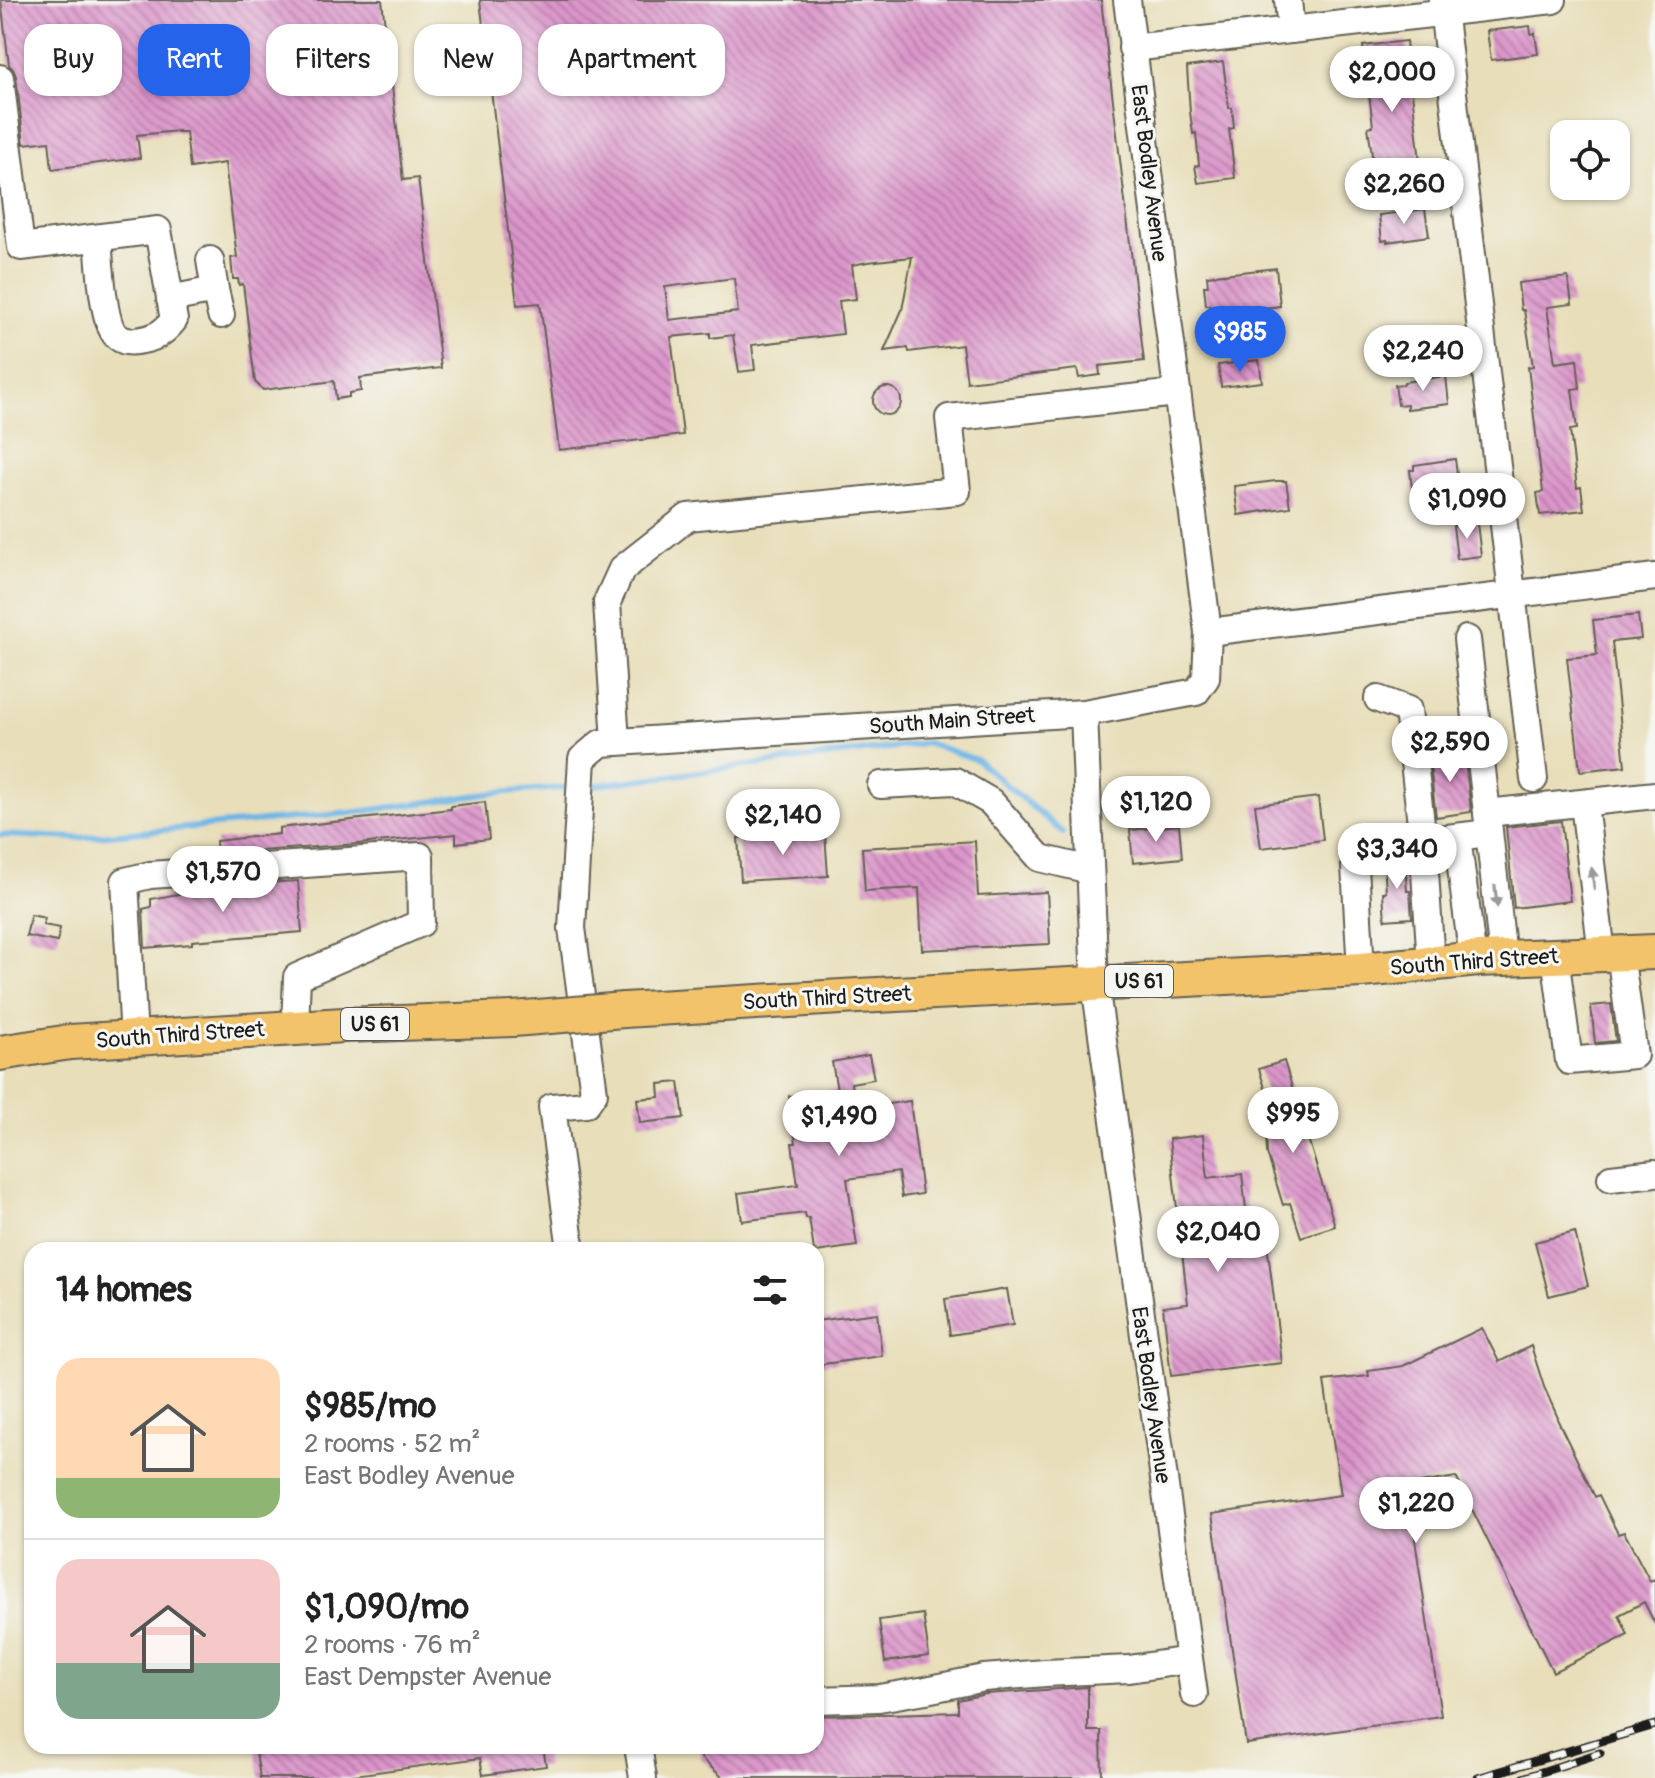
<!DOCTYPE html>
<html lang="en">
<head>
<meta charset="utf-8">
<style>
  :root { --surface:#fff; --page:#f6f6f6; --text:#222; --muted:#767676; --line:#e0e0e0; --accent:#2563eb }
  body { margin:0; font-family:Pangolin,sans-serif; background:var(--page); color:var(--text); height:100vh; display:flex; flex-direction:column; font-size:30px; white-space:nowrap }
  * { box-sizing:border-box; margin:0 }
  p { font-size:26px; color:var(--muted) }
  .icon { flex:none; width:44px; height:44px; fill:none; stroke:currentColor; stroke-width:2; stroke-linecap:round; stroke-linejoin:round }
  .map { position:relative; flex:1; overflow:hidden }
  .drawer { position:absolute; left:24px; top:1242px; width:800px; height:512px; display:flex; flex-direction:column; background:var(--surface); border-radius:24px; box-shadow:0 2px 6px #0004 }
  .drawer>* { flex:none }
  .hud { position:absolute; left:24px; top:24px; width:800px; height:72px; display:flex; gap:16px }
  .controls { position:absolute; left:1550px; top:120px; display:grid; gap:16px }
  .controls a { display:grid; place-items:center; width:80px; height:80px; border-radius:16px; background:var(--surface); box-shadow:0 2px 6px #0004; font-size:40px }
  .price { position:absolute; translate:-50% -68px; padding:0 18px; border-radius:28px; background:#fff; color:#222; font-size:26px; line-height:52px; filter:drop-shadow(0 2px 4px #0008) }
  .price::after { content:''; position:absolute; left:50%; top:48px; width:24px; height:18px; margin-left:-12px; background:inherit; clip-path:polygon(0 0,100% 0,50% 100%) }
  .price.active { background:var(--accent); color:#fff }
  ul { padding:0; list-style:none }
  li { display:flex; align-items:center; gap:24px; height:200px; padding:0 32px }
  li+li { border-top:2px solid var(--line) }
  li span { display:grid; place-items:center; flex:none; width:224px; height:160px; border-radius:24px; color:#555 }
  li>.icon { margin-inline-start:auto }
  span .icon { width:96px; height:96px; fill:#fffc; stroke-width:1 }
  li b { font-size:34px }
  h2 { display:flex; justify-content:space-between; align-items:center; height:96px; padding:0 32px; font-size:34px }
  .chip { padding:0 28px; border-radius:24px; background:var(--surface); box-shadow:0 2px 6px #0004; font-size:28px; line-height:72px }
  .chip.active { background:var(--accent); color:#fff }
  .map>svg:first-child { display:block }
  .lines { fill:none; stroke-linecap:round; stroke-linejoin:round }
  .stream { stroke:#6eb5e5; stroke-width:6 }
  .building { fill:url(#building-back-hatch); fill-rule:evenodd }
  .minor-casing { stroke:#636053; stroke-width:30 }
  .major-casing { stroke:#636053; stroke-width:38 }
  .minor { stroke:#fff; stroke-width:26 }
  .major { stroke:#f2c36a; stroke-width:34 }
  .rail-casing { stroke:#1c1c1c; stroke-width:9 }
  .rail { stroke:#f6f6f2; stroke-width:6; stroke-dasharray:18; stroke-linecap:butt }
  .major-bridge-casing { stroke:#636053; stroke-width:38; stroke-linecap:butt }
  .major-bridge { stroke:#f2c36a; stroke-width:34 }
  .oneway { fill:#999 }
  .labels { text-anchor:middle; dominant-baseline:central; stroke-width:6; stroke-linejoin:round; paint-order:stroke }
  .shield { fill:#f6f6f2; stroke:#5d5d5c; stroke-width:2 }
  .shield-label { font-size:20px; font-weight:bold; fill:#1c1c1c }
  .street-label { font-size:22px; fill:#1c1c1c; stroke:#f6f6f2 }
</style>
</head>
<body>
<div class="map">
<svg width="1655" height="1778" viewBox="0 0 1655 1778">
  <defs>
    <pattern id="building-back-hatch" width="6" height="6" patternUnits="userSpaceOnUse" patternTransform="scale(2)"><rect width="6" height="6" fill="#db95ca"/><path d="M-1 5l2 2M0 0l6 6M5-1l2 2" fill="none" stroke="#b179a3"/></pattern>
  </defs>
  <rect width="100%" height="100%" fill="#f6f6f2"/>
  <filter id="ink" filterUnits="userSpaceOnUse"><feTurbulence type="fractalNoise" baseFrequency=".0125" numOctaves="2"/><feDisplacementMap in="SourceGraphic" scale="16" xChannelSelector="R" yChannelSelector="G"/><feConvolveMatrix kernelMatrix="1 2 1 2 8 2 1 2 1" color-interpolation-filters="sRGB"/></filter>
  <filter id="wash" filterUnits="userSpaceOnUse"><feTurbulence type="fractalNoise" baseFrequency=".006" numOctaves="4" result="noise"/><feDisplacementMap in="SourceGraphic" scale="32" xChannelSelector="R" yChannelSelector="G"/><feGaussianBlur stdDeviation="1.8" result="paint"/><feColorMatrix in="noise" values="0 0 0 0 0 0 0 0 0 0 0 0 0 0 0 0 0 1.4 0 .05"/><feComposite in="paint" operator="in"/></filter>
  <g filter="url(#wash)">
    <rect width="100%" height="100%" fill="#e8deb9"/>
    <g class="lines">
      <!-- stream -->
      <g class="stream">
        <polyline points="589,786 928,743 977,760 1063,833"/>
        <polyline points="0,835 76,838 350,813 494,793 574,787"/>
      </g>
    </g>
    <g id="blocks">
      <!-- building -->
      <g class="building">
        <polygon points="1,0 382,0 403,180 418,178 441,368 360,378 361,391 349,393 349,397 336,399 334,381 263,390 255,382 243,284 239,285 238,279 233,279 231,258 237,257 225,163 190,168 186,132 178,132 178,131 137,135 140,158 52,169 49,141 24,144 16,76 13,69 9,65"/>
        <path d="M480,0H1101L1144,361L1099,366L1100,375L1079,378L1077,369L967,382L962,345L909,352L908,348L884,351L902,310L912,257L868,262L852,265L856,299L839,301L843,334L752,345L755,370L739,372L733,335L710,338V333L671,337L683,435L559,450L540,303L517,305L516,296ZM734,278L738,312L669,320L665,287Z"/>
        <polygon points="1530,26 1531,34 1535,33 1538,54 1491,60 1487,31"/>
        <polygon points="1406,41 1422,178 1369,184 1367,170 1374,169 1368,127 1373,126 1363,46"/>
        <polygon points="1223,62 1229,108 1232,108 1234,128 1229,129 1235,178 1198,183 1195,166 1199,165 1196,133 1193,134 1190,112 1187,67"/>
        <polygon points="1425,209 1429,236 1387,242 1387,240 1382,241 1379,215"/>
        <polygon points="1276,268 1280,306 1211,314 1210,305 1206,305 1204,286 1208,286 1207,276"/>
        <polygon points="1568,277 1572,304 1547,307 1555,363 1577,360 1580,388 1572,389 1577,429 1570,430 1577,488 1581,487 1584,510 1540,515 1537,493 1543,492 1528,367 1533,366 1524,310 1521,310 1518,283"/>
        <polygon points="1259,360 1262,382 1221,387 1218,365"/>
        <polygon points="1446,376 1449,404 1407,409 1407,404 1398,405 1395,385 1404,384 1404,382"/>
        <circle cx="887" cy="401" r="14"/>
        <polygon points="1455,459 1459,488 1417,493 1416,488 1412,489 1410,470 1414,470 1414,465"/>
        <polygon points="1276,481 1286,481 1290,507 1238,515 1234,486"/>
        <polygon points="1477,523 1481,556 1457,559 1453,526"/>
        <polygon points="1638,615 1641,639 1612,642 1625,766 1580,771 1567,658 1597,655 1593,620"/>
        <polygon points="1450,751 1464,752 1471,812 1436,817 1429,756 1450,753"/>
        <polygon points="1318,797 1323,840 1261,848 1255,805"/>
        <polygon points="485,802 489,839 456,843 456,834 358,844 217,854 216,841 279,834 279,828 451,809 451,806"/>
        <polygon points="1561,821 1570,901 1514,908 1506,827"/>
        <polygon points="1179,825 1182,858 1133,863 1130,830"/>
        <polygon points="825,833 828,876 741,881 738,838"/>
        <polygon points="975,841 978,896 1047,892 1050,944 922,950 919,888 865,891 862,848"/>
        <polygon points="1401,859 1405,860 1407,891 1410,891 1412,918 1385,920 1383,892 1386,892 1384,862"/>
        <polygon points="298,881 302,932 192,941 192,944 145,948 143,909 151,907 151,899 189,892 188,888"/>
        <polygon points="31,915 45,918 43,925 60,928 57,942 26,936"/>
        <polygon points="1611,1004 1616,1041 1595,1043 1591,1006"/>
        <polygon points="869,1055 874,1079 851,1083 855,1113 889,1109 888,1104 910,1101 922,1194 902,1197 898,1172 847,1179 857,1246 816,1252 816,1250 814,1250 809,1218 806,1218 805,1213 742,1221 738,1193 798,1185 792,1143 796,1143 789,1096 837,1090 832,1062"/>
        <polygon points="1284,1061 1335,1226 1301,1237 1290,1203 1283,1205 1267,1153 1266,1132 1272,1130 1265,1106 1270,1104 1259,1069"/>
        <polygon points="679,1082 684,1118 640,1123 637,1099 660,1097 659,1084"/>
        <polygon points="1203,1135 1208,1178 1242,1174 1250,1245 1267,1243 1282,1363 1171,1376 1163,1307 1188,1304 1169,1139"/>
        <polygon points="1575,1232 1588,1286 1549,1296 1535,1242"/>
        <polygon points="1007,1289 1013,1325 950,1335 945,1299"/>
        <polygon points="877,1313 882,1356 816,1365 816,1321"/>
        <polygon points="1482,1328 1499,1362 1531,1346 1544,1387 1558,1418 1557,1419 1595,1497 1599,1495 1618,1534 1624,1532 1650,1581 1655,1579 1655,1624 1644,1602 1619,1615 1628,1635 1553,1672 1456,1477 1407,1485 1441,1716 1246,1744 1212,1514 1341,1495 1324,1381 1369,1376 1368,1371 1403,1366"/>
        <polygon points="923,1614 929,1656 885,1662 879,1620"/>
        <polygon points="1088,1687 1088,1731 1101,1731 1102,1778 723,1778 701,1758 701,1748 816,1746 816,1716 958,1712 958,1700 986,1694"/>
        <polygon points="255,1746 543,1746 546,1766 483,1775 480,1758 354,1775 355,1778 260,1778"/>
      </g>
    </g>
  </g>
  <g filter="url(#ink)">
    <use href="#blocks" fill-opacity="0" stroke="#636053" stroke-width="2"/>
    <g class="lines">
      <!-- minor casing -->
      <g class="minor-casing">
        <g id="minor">
          <polyline points="1288,0 1291,30"/>
          <polyline points="1442,0 1534,779"/>
          <polyline points="1132,48 1553,0"/>
          <path d="M0,78L21,247L158,230L174,320C163,334 153,339 136,341C130,342 123,341 118,337C102,326 100,259 98,238"/>
          <polyline points="210,260 215,290"/>
          <polyline points="170,299 215,290 221,315"/>
          <polyline points="1208,632 1655,577"/>
          <polyline points="1467,639 1487,813"/>
          <polyline points="1378,699 1408,710 1423,841 1431,964"/>
          <polyline points="1084,713 1095,984 1194,1694"/>
          <polyline points="616,742 607,602 622,569 688,517 957,491 949,418 1177,393"/>
          <polyline points="881,785 955,781 991,802 1040,858 1090,870"/>
          <polyline points="1584,804 1602,954"/>
          <polyline points="1457,837 1473,960"/>
          <polyline points="1555,956 1569,1061 1634,1055 1620,953"/>
          <polyline points="1503,958 1487,813 1655,795"/>
          <polyline points="1361,970 1354,849 1489,833"/>
          <polyline points="134,1038 125,881 150,875 420,856 421,923 297,977 295,1028"/>
          <polyline points="1611,1178 1655,1173"/>
          <polyline points="571,1250 552,1107 586,1104 594,1093 572,928 582,759 601,743 1084,713 1196,692 1206,678 1208,632 1127,0"/>
          <polyline points="816,1700 879,1698 926,1690 984,1678 1045,1673 1129,1669 1188,1660"/>
          <polyline points="638,1746 643,1778"/>
        </g>
      </g>
      <!-- major casing -->
      <g class="major-casing">
        <g id="major">
          <polyline points="624,1010 858,996 1361,970 1479,959 1655,952"/>
          <polyline points="0,1053 70,1042 344,1025 513,1019"/>
        </g>
      </g>
      <!-- minor -->
      <use href="#minor" class="minor"/>
      <!-- major -->
      <use href="#major" class="major"/>
      <!-- rail casing -->
      <g class="rail-casing">
        <g id="rail">
          <polyline points="1478,1778 1655,1725"/>
          <polyline points="1523,1778 1600,1753"/>
        </g>
      </g>
      <!-- rail -->
      <use href="#rail" class="rail"/>
      <!-- major-bridge casing -->
      <g class="major-bridge-casing">
        <polyline id="major-bridge" points="513,1019 624,1010"/>
      </g>
      <!-- major-bridge -->
      <use href="#major-bridge" class="major-bridge"/>
    </g>
    <!-- one-way arrows -->
    <defs><path id="oneway-solid" d="M-6-.8H1V-3.2L6.5 0L1 3.2V.8H-6Z" transform="scale(2)"/></defs>
    <g class="oneway">
      <use href="#oneway-solid" transform="translate(1593 879) rotate(-97)"/>
      <use href="#oneway-solid" transform="translate(1496 896) rotate(84)"/>
    </g>
  </g>
  <g class="labels">
    <!-- shield labels -->
    <g class="shield">
      <rect x="1105" y="965" width="68" height="32" rx="6"/>
      <rect x="341" y="1008" width="68" height="32" rx="6"/>
    </g>
    <g class="shield-label">
      <text x="1139" y="981">US 61</text>
      <text x="375" y="1024">US 61</text>
    </g>
    <!-- street labels -->
    <g class="street-label">
      <text transform="translate(1149 173) rotate(83)">East Bodley Avenue</text>
      <text transform="translate(952 721) rotate(-4)">South Main Street</text>
      <text transform="translate(1474 962) rotate(-4)">South Third Street</text>
      <text transform="translate(827 998) rotate(-3)">South Third Street</text>
      <text transform="translate(180 1035) rotate(-4)">South Third Street</text>
      <text transform="translate(1151 1395) rotate(82)">East Bodley Avenue</text>
    </g>
  </g>
</svg>
<div class="controls">
<a><svg class="icon" aria-label="locate" viewBox="0 0 24 24"><circle cx="12" cy="12" r="6"/><path d="M12 2v4M12 18v4M2 12h4M18 12h4"/></svg></a>
</div>
<b class="price" style="left:1392px;top:114px">$2,000</b>
<b class="price" style="left:1404px;top:226px">$2,260</b>
<b class="price active" style="left:1240px;top:374px">$985</b>
<b class="price" style="left:1423px;top:393px">$2,240</b>
<b class="price" style="left:1467px;top:541px">$1,090</b>
<b class="price" style="left:1450px;top:784px">$2,590</b>
<b class="price" style="left:1156px;top:844px">$1,120</b>
<b class="price" style="left:783px;top:857px">$2,140</b>
<b class="price" style="left:1397px;top:891px">$3,340</b>
<b class="price" style="left:223px;top:914px">$1,570</b>
<b class="price" style="left:1293px;top:1155px">$995</b>
<b class="price" style="left:839px;top:1158px">$1,490</b>
<b class="price" style="left:1218px;top:1274px">$2,040</b>
<b class="price" style="left:1416px;top:1545px">$1,220</b>
<div class="hud">
<a class="chip">Buy</a>
<a class="chip active">Rent</a>
<a class="chip">Filters</a>
<a class="chip">New</a>
<a class="chip">Apartment</a>
</div>
<section class="drawer">
<h2>14 homes<svg class="icon" aria-label="filters" viewBox="0 0 24 24"><path d="M4 7h16M4 17h16"/><circle cx="9" cy="7" r="2"/><circle cx="15" cy="17" r="2"/></svg></h2>
<ul>
<li><span style="background:linear-gradient(#ffd9b3 75%,#8fb573 0)"><svg class="icon" aria-label="home" viewBox="0 0 24 24"><path d="M3 11l9-7 9 7M6 9v11h12V9"/></svg></span><div><b>$985/mo</b><p>2 rooms · 52 m²</p><p>East Bodley Avenue</p></div></li>
<li><span style="background:linear-gradient(#f6c9c9 65%,#7fa58c 0)"><svg class="icon" aria-label="home" viewBox="0 0 24 24"><path d="M3 11l9-7 9 7M6 9v11h12V9"/></svg></span><div><b>$1,090/mo</b><p>2 rooms · 76 m²</p><p>East Dempster Avenue</p></div></li>
</ul>
</section>
</div>
</body>
</html>
